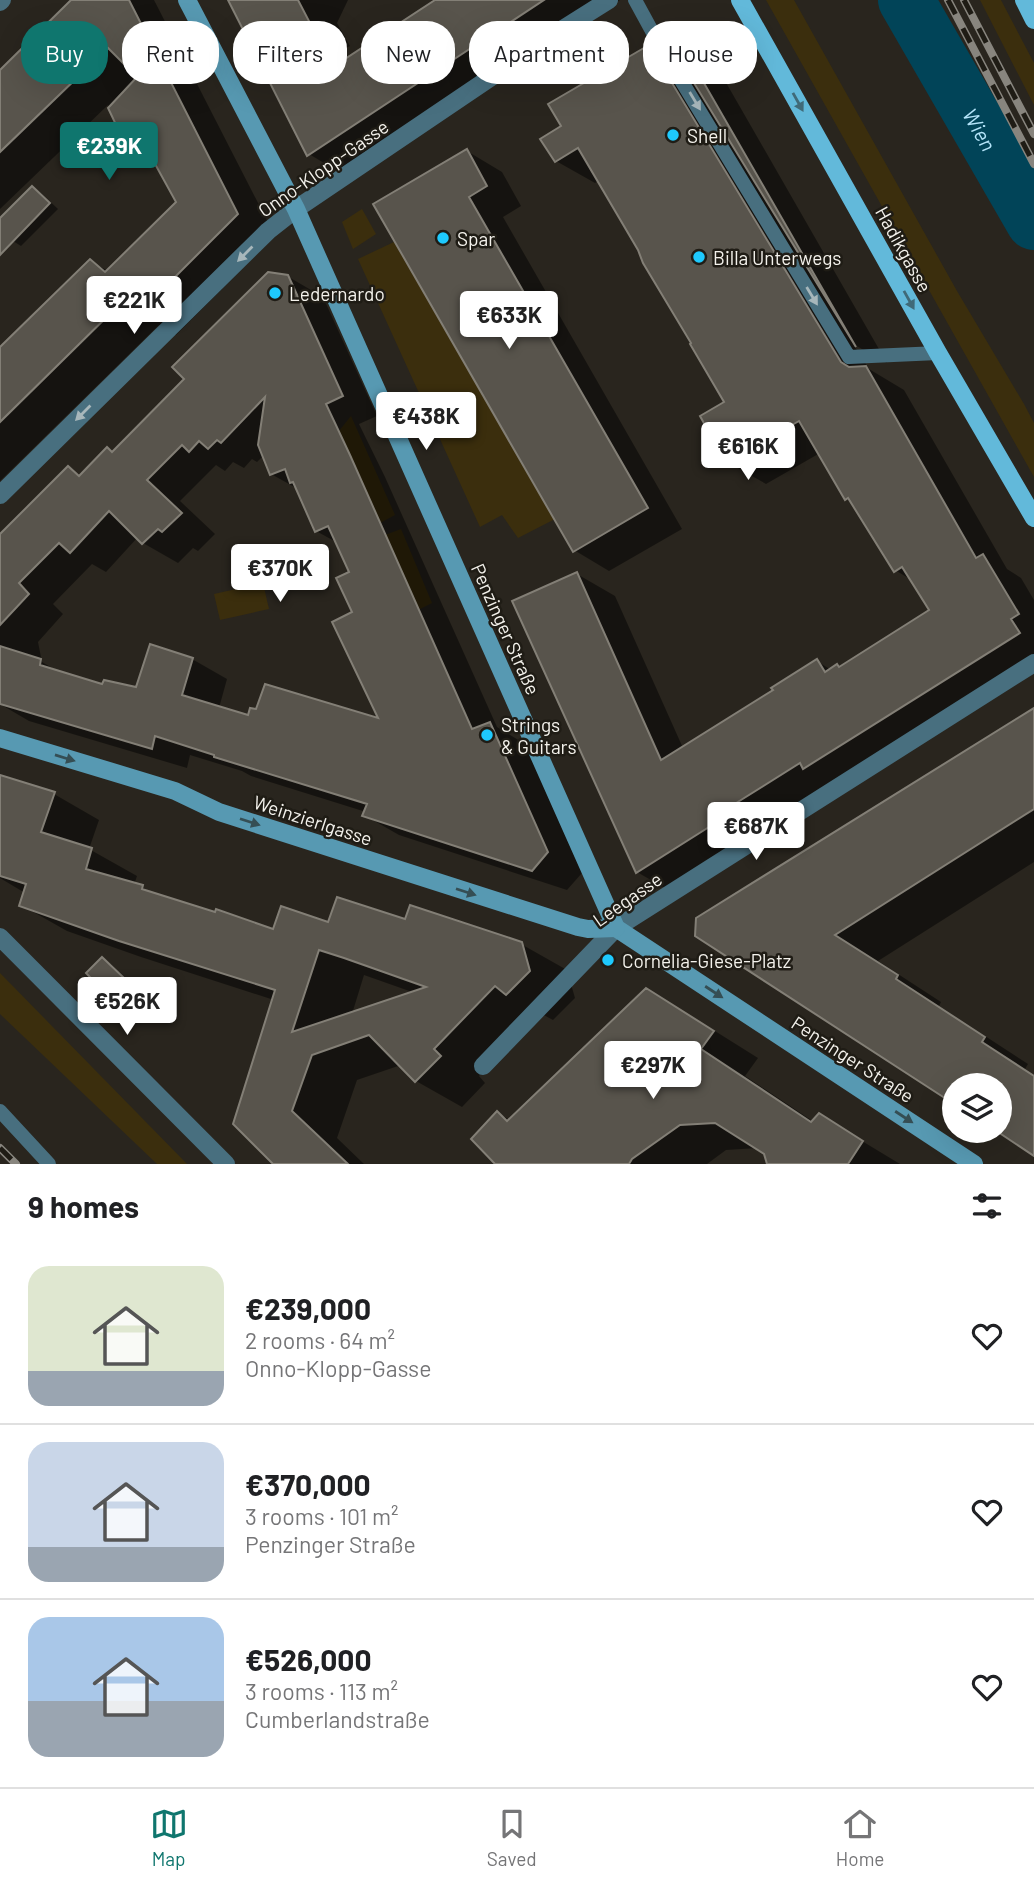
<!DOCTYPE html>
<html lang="en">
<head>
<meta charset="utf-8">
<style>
  :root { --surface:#fff; --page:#f2f2f2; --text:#202124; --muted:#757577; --line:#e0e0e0; --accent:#0f766e }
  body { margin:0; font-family:Barlow,sans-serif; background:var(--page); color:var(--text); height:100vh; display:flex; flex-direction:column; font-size:26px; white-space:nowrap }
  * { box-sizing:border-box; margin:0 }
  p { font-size:23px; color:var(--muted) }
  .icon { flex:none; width:38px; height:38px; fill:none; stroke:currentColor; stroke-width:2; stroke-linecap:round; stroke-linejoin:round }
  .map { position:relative; height:1164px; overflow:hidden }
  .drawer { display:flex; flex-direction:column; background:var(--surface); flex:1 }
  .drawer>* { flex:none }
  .banner { position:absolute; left:21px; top:21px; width:992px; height:63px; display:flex; gap:14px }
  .controls { position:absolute; left:942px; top:1073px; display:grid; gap:14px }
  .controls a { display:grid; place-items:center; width:70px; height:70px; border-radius:50%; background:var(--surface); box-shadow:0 7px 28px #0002; font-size:35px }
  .price { position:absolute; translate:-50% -60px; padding:0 16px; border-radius:7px; background:#fff; color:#222; font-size:23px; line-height:46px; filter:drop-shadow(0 2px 4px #0008) }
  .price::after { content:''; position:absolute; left:50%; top:42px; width:21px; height:16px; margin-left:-10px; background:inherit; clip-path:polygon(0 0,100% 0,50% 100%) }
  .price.on { background:var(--accent); color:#fff }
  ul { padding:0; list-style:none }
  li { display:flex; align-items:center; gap:21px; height:175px; padding:0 28px }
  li+li { border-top:2px solid var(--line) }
  li span { display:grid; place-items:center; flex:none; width:196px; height:140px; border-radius:21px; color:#555 }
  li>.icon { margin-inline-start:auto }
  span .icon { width:84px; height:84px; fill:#fffc; stroke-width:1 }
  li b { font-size:30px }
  h2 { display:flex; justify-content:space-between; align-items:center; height:84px; padding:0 28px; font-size:30px }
  .chip { padding:0 24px; border-radius:28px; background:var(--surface); box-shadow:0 7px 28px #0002; font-size:24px; line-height:63px }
  .chip.on { background:var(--accent); color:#fff }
  .dock { display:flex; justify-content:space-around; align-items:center; height:98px; border-top:2px solid var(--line); background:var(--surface); font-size:19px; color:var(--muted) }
  .dock a { display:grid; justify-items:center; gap:4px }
  .dock .on { color:var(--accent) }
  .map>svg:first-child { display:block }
  .green { fill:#3b2e0d }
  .shadow { fill:#0007; fill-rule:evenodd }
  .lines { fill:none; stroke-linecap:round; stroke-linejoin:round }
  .river { stroke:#014458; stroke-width:56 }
  .building { fill:#58544c; stroke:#837f76; stroke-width:2; fill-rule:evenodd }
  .lane { stroke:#486f7f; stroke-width:14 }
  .street { stroke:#486f7f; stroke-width:18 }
  .secondary { stroke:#5799b2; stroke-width:18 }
  .primary { stroke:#62b9da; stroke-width:18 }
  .rail-casing { stroke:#88857e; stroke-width:8 }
  .rail { stroke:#1f1c15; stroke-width:5; stroke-dasharray:16; stroke-linecap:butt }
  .oneway { fill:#a7b7bb }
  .oneway2 { fill:#406a78 }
  .oneway3 { fill:#354e54 }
  .poi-dot { fill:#1ec9fd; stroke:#1f1c15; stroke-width:2.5 }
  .labels { text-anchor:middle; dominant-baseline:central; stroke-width:5; stroke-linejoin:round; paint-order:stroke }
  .poi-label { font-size:19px; fill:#f4f2ec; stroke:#1f1c15; text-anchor:start }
  .street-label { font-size:19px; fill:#f4f2ec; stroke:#1f1c15 }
  .water-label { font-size:21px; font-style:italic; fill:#b4e4f9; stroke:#1f1c15 }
</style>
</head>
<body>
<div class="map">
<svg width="1034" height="1164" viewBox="0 0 1034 1164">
  <rect width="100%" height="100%" fill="#29251e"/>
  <!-- green -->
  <g class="green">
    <polygon points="766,0 794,0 957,291 1024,404 1034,423 1034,477"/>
    <polygon points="980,0 1001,0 1034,63 1034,105"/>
    <polygon points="362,209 376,234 353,249 342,222"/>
    <polygon points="394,242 555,519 518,538 502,515 480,527 358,259"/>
    <polygon points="351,416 395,515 380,523 339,431"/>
    <polygon points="401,529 432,603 418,610 385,535"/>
    <polygon points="263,583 269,609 220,620 214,594"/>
    <polygon points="0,973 187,1164 157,1164 0,1014"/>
  </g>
  <!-- shadow -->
  <g class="shadow">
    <polygon points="73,0 154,0 275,236 176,335 159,325 0,481 0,350 90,261 108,271 178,203 156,163 143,155 133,136 120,129 108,105 0,209 0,72"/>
    <polygon points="229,0 348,0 337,23 350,46 344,49 349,59 438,0 620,0 349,178 309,154"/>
    <polygon points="674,33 709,53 887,363 853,344 869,369 904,390 1007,569 1021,578 1034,600 1034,670 675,894 637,872 577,574 615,596 683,748 775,691 817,661 831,670 841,668 931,611 913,581 895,570 853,503 846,499 820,453 766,484 727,462 726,403 640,250 599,180 595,183 556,161 564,127 649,47 688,70"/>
    <polygon points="467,151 502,172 521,206 503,217 682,529 609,571 574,550 375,205"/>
    <polygon points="32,188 41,193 58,209 21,246 13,241 0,229 0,221"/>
    <path d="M287,276L323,297L377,416L359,424L385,477L497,727L525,744L582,873L567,890L399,835L364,815L366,812L251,776L242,771L190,755L187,768L29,721L0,704V536L68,469L81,476L113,453ZM264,455L271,474L298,489L316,531L338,543L351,573L355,613L381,721L249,717L219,708L227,679L192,659L137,689L103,686L64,675L42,662L38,642L63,614L53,604L92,564L106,572L138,537L143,543L178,563L193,548L198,551L215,534L180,501L216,465L225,471L233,462L244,468L252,459L257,462Z"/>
    <polygon points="1034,710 1034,862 878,961 941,1002 939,1006 1028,1064 1025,1069 1034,1075 1034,1153 999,1130 999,1085 697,936"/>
    <path d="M0,777L54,794L99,820L89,849L137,876L134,885L142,887L158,896L275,931L329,924L406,921L521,944L567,970L575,998L553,1020L540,1013L479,1076L485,1083L462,1107L416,1081L401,1065L357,1080L337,1138L364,1164H276L274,1000L141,957L67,931L21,905L25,893L0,878ZM364,975L415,993L352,1014Z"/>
    <polygon points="103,959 111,964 131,984 117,999 108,994"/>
    <polygon points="646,990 691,1016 758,1058 745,1076 814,1122 819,1115 900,1164 769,1164 766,1153 758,1148 726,1150 707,1164 497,1164 498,1113 510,1120"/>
  </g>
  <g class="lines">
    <!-- river -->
    <path class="river" id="s1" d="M906,0L1034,222"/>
  </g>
  <!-- building -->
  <g class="building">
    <polygon points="71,0 129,0 238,214 137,315 123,301 0,422 0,347 90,259 105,272 176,202 149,153 142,156 126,127 119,131 108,108 137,77 108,48 0,152 0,70"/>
    <polygon points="228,0 298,0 310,23 304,26 328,70 435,0 544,0 307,156"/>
    <polygon points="674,31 856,347 667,39 665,36"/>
    <polygon points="649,45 841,362 849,367 866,366 976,558 983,554 1019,614 1011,619 1020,633 803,769 800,763 733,805 736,810 636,873 512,601 577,572 661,760 773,690 771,688 817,659 825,672 837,664 839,667 929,610 902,567 894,572 848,498 845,500 799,421 726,463 700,416 724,402 690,344 691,343 643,263 638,250 578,148 555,162 540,139 561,126 548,104"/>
    <polygon points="467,149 487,186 469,197 648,508 573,552 373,204"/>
    <polygon points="32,186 50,203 0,255 0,218"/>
    <polygon points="268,272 288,275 343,396 326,404 350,455 472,729 490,722 548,852 532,871 362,816 367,804 214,757 214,755 155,736 152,749 0,704 0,646 41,659 40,665 102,684 104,680 136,687 150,644 193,658 182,695 248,715 250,708 256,709 265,684 378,718 332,622 352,612 336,578 349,572 328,526 315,532 293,482 290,483 285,469 270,475 258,445 265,397 221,443 217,440 208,449 199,441 189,452 182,445 147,480 182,513 162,532 158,529 142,544 109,511 70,553 59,543 19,583 29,594 0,625 0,534 68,466 79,476 107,447 112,452 184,379 172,367"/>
    <polygon points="1034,708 1034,809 835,935 898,975 896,979 985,1037 982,1042 1034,1076 1034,1156 995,1130 999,1130 999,1085 954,1085 954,1104 695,936 696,918"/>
    <path d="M0,775L55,792L41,832L92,848L86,869L143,885L142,889L215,912L216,909L273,929L281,906L328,922L337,897L405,919L410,905L522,942L530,971L506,995L495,986L434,1049L441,1056L415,1082L369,1035L312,1055L292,1111L348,1164H273L233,1124L275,990L119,941L19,906L26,884L0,876ZM319,950L344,958L426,987L292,1032Z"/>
    <polygon points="102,957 124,978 107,995 86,973"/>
    <polygon points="646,988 714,1031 701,1049 811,1122 819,1113 863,1141 848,1164 767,1164 764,1154 715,1123 680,1125 632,1159 629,1164 495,1164 471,1139 497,1111 507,1121"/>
  </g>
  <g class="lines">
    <!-- lane -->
    <g class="lane">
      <polyline points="635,0 659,44 849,357 938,353"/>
      <polyline points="0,1111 49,1164"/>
    </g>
    <!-- street -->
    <g class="street">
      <polyline points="0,2 2,0"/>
      <polyline points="0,495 268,231 296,209 558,32 609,0"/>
      <polyline points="0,937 226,1164"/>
      <polyline points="483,1066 616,928 1034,663"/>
    </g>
    <!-- secondary -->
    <g class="secondary">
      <polyline points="187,0 296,209 616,928 974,1164"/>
      <polyline points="0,738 175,791 219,812 578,927 588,929 616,928"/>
    </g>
    <!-- primary -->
    <g class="primary">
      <polyline points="740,0 938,353 1034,518"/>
      <polyline points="1024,0 1034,20"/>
    </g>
    <!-- rail casing -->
    <g class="rail-casing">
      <g id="rail">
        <polyline points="948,0 1034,164"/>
        <polyline points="964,0 1034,134"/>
        <polyline points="0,1148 16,1164"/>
      </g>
    </g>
    <!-- rail -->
    <use href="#rail" class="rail"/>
  </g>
  <!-- one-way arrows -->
  <defs><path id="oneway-solid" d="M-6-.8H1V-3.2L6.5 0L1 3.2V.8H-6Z" transform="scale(1.75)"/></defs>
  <g class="oneway">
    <use href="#oneway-solid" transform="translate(695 101) rotate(59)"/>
    <use href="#oneway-solid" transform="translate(245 254) rotate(135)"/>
    <use href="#oneway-solid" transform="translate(812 296) rotate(59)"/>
    <use href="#oneway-solid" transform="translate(83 413) rotate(135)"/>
  </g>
  <g class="oneway2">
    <use href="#oneway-solid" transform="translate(798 102) rotate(61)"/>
    <use href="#oneway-solid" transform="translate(909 300) rotate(61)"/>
  </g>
  <g class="oneway3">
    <use href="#oneway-solid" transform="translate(65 758) rotate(17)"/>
    <use href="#oneway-solid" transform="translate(250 822) rotate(18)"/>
    <use href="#oneway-solid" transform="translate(466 892) rotate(18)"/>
    <use href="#oneway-solid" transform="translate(714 992) rotate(33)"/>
    <use href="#oneway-solid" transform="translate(904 1117) rotate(33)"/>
  </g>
  <!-- markers -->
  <g class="poi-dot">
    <circle cx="673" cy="135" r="7"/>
    <circle cx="443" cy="238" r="7"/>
    <circle cx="699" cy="257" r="7"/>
    <circle cx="275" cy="293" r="7"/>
    <circle cx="487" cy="735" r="7"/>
    <circle cx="608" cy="960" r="7"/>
  </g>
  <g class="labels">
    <!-- poi labels -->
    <g class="poi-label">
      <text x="687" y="135">Shell</text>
      <text x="457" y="238">Spar</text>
      <text x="713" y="257">Billa Unterwegs</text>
      <text x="289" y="293">Ledernardo</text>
      <text x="501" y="724">Strings<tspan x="501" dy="22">&amp; Guitars</tspan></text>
      <text x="622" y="960">Cornelia-Giese-Platz</text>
    </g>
    <!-- street labels -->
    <g class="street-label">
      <text transform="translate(323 168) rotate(-35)">Onno-Klopp-Gasse</text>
      <text transform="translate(904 249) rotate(61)">Hadikgasse</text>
      <text transform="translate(506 629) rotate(66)">Penzinger Straße</text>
      <text transform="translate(313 820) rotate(18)">Weinzierlgasse</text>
      <text transform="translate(627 899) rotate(-35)">Leegasse</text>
      <text transform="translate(853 1059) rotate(33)">Penzinger Straße</text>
    </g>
    <!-- water labels -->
    <g class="water-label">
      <text stroke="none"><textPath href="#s1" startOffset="149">Wien</textPath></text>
    </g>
  </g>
</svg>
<div class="controls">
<a><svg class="icon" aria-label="layers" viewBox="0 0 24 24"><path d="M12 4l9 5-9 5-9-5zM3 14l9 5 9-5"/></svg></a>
</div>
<b class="price on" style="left:109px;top:182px">€239K</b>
<b class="price" style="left:134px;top:336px">€221K</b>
<b class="price" style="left:509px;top:351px">€633K</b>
<b class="price" style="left:426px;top:452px">€438K</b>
<b class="price" style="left:748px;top:482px">€616K</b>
<b class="price" style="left:280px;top:604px">€370K</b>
<b class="price" style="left:756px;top:862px">€687K</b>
<b class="price" style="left:127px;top:1037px">€526K</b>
<b class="price" style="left:653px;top:1101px">€297K</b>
<div class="banner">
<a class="chip on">Buy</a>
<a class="chip">Rent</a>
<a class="chip">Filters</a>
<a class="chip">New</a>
<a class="chip">Apartment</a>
<a class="chip">House</a>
</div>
</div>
<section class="drawer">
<h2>9 homes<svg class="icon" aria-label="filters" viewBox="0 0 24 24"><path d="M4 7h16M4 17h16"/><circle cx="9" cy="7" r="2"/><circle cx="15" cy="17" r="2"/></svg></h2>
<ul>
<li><span style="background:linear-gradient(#dfe7d0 75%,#9aa5b1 0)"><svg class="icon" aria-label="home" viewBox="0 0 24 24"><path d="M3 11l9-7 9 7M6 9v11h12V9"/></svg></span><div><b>€239,000</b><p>2 rooms · 64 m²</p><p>Onno-Klopp-Gasse</p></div><svg class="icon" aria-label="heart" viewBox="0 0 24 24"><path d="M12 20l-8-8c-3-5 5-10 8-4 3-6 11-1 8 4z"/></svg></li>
<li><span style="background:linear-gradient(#c9d6e8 75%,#9aa5b1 0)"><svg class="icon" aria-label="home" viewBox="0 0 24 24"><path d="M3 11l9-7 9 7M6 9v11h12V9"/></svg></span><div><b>€370,000</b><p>3 rooms · 101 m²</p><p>Penzinger Straße</p></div><svg class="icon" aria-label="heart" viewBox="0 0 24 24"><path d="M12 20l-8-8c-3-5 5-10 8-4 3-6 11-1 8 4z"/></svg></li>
<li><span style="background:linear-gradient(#a9c7e8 60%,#9aa5b1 0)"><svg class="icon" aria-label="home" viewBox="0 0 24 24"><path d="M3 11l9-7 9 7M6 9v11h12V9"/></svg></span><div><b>€526,000</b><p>3 rooms · 113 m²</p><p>Cumberlandstraße</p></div><svg class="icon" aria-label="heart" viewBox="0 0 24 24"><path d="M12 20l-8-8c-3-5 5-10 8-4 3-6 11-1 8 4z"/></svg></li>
</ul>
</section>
<nav class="dock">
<a class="on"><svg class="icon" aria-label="map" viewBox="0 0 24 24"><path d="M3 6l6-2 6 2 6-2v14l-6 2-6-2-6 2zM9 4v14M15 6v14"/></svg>Map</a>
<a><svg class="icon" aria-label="saved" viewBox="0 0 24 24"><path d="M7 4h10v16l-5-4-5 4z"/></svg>Saved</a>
<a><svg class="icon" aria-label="home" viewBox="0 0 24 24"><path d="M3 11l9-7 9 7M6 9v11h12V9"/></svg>Home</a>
</nav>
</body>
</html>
